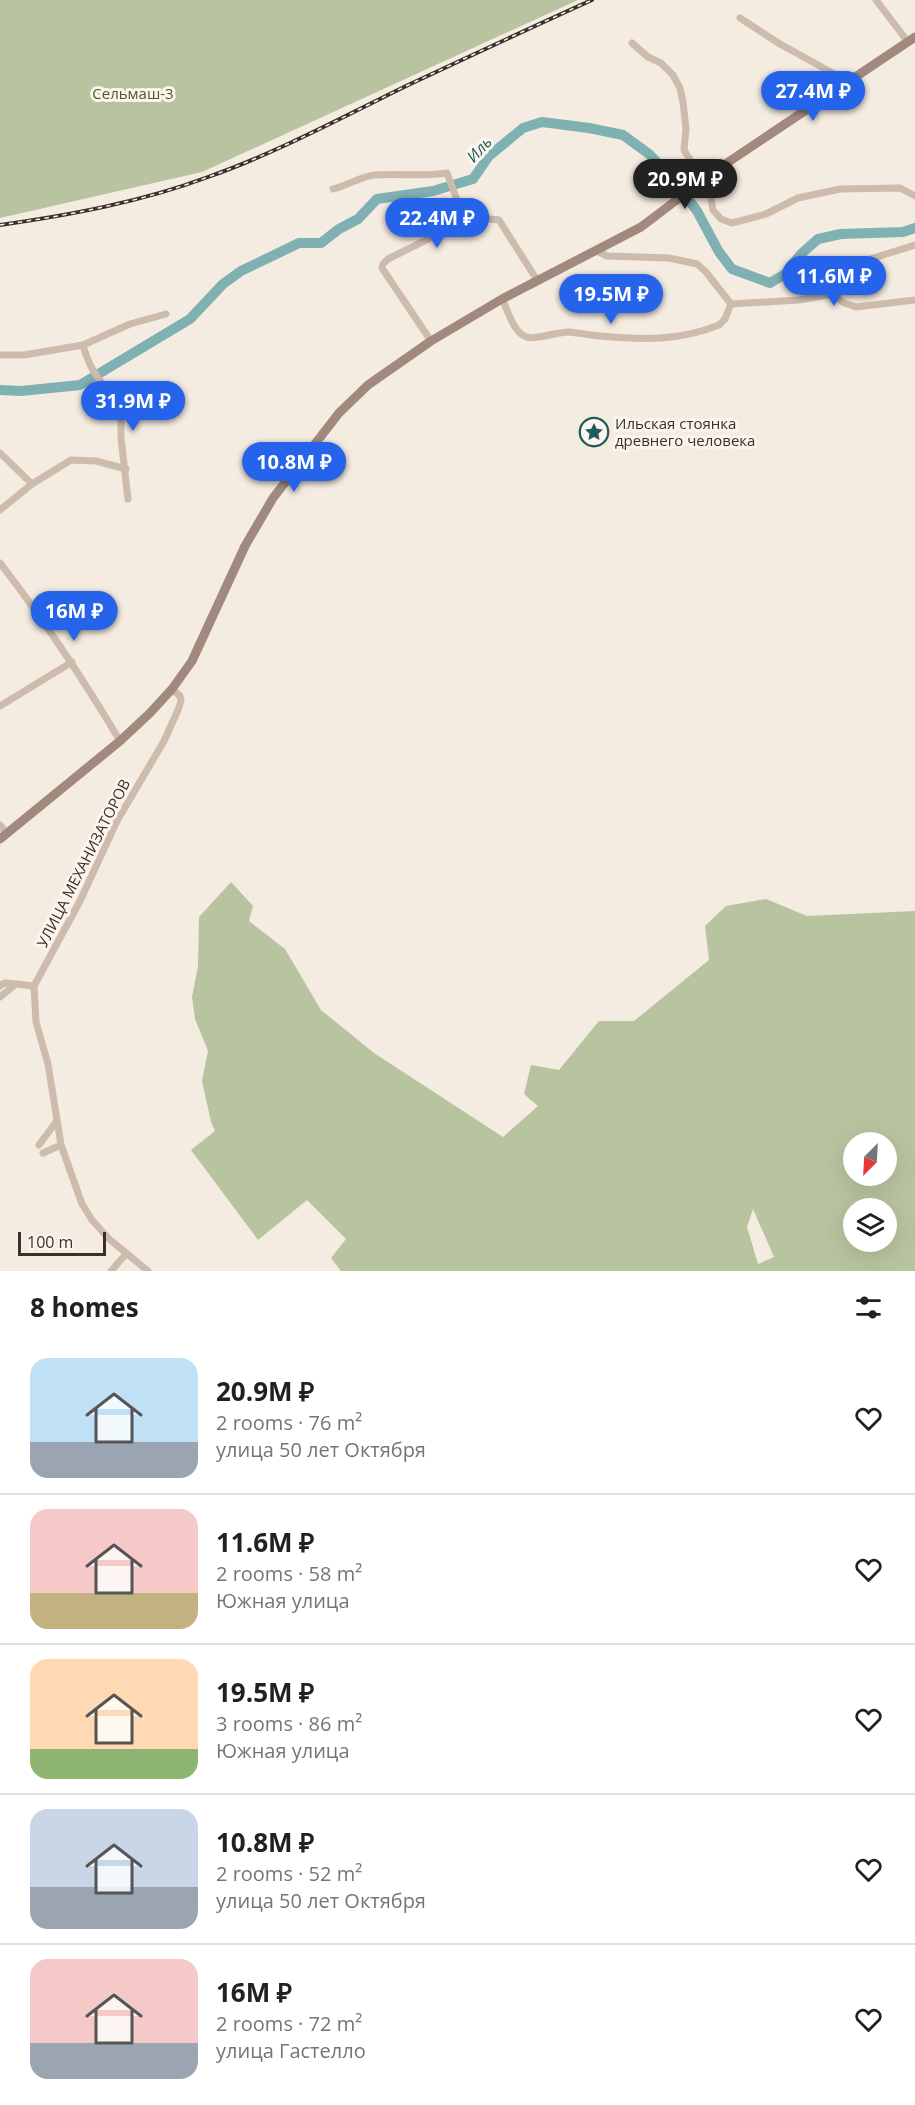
<!DOCTYPE html>
<html lang="en">
<head>
<meta charset="utf-8">
<style>
  :root { --surface:#fff; --page:#f2f2f2; --text:#202124; --muted:#757577; --line:#e0e0e0; --accent:#2563eb }
  body { margin:0; font-family:"Open Sans",sans-serif; background:var(--page); color:var(--text); height:100vh; display:flex; flex-direction:column; font-size:22px; white-space:nowrap }
  * { box-sizing:border-box; margin:0 }
  p { font-size:20px; color:var(--muted) }
  .icon { flex:none; width:33px; height:33px; fill:none; stroke:currentColor; stroke-width:2; stroke-linecap:round; stroke-linejoin:round }
  .map { position:relative; height:1271px; overflow:hidden }
  .sheet { display:flex; flex-direction:column; background:var(--surface); flex:1 }
  .sheet>* { flex:none }
  .needle { width:39px; rotate:204deg }
  .tools { position:absolute; left:843px; top:1132px; display:grid; gap:12px }
  .tools a { display:grid; place-items:center; width:54px; height:54px; border-radius:50%; background:var(--surface); box-shadow:0 6px 24px #0002; font-size:30px }
  .scale { position:absolute; left:18px; bottom:15px; width:88px; box-sizing:border-box; padding-left:6px; border:3px solid #3b302b; border-top:0; font-size:16px; line-height:21px; white-space:nowrap; color:#3b302b; -webkit-text-stroke:4px #fbf5ee; paint-order:stroke }
  .price { position:absolute; translate:-50% -51px; padding:0 14px; border-radius:21px; background:var(--accent); color:#fff; font-size:20px; line-height:39px; filter:drop-shadow(0 2px 3px #0008) }
  .price::after { content:''; position:absolute; left:50%; top:36px; width:18px; height:14px; margin-left:-9px; background:inherit; clip-path:polygon(0 0,100% 0,50% 100%) }
  .price.active { background:#222; color:#fff }
  ul { padding:0; list-style:none }
  li { display:flex; align-items:center; gap:18px; height:150px; padding:0 30px }
  li+li { border-top:2px solid var(--line) }
  li span { display:grid; place-items:center; flex:none; width:168px; height:120px; border-radius:18px; color:#555 }
  li>.icon { margin-inline-start:auto }
  span .icon { width:72px; height:72px; fill:#fffc; stroke-width:1 }
  li b { font-size:26px }
  h2 { display:flex; justify-content:space-between; align-items:center; height:72px; padding:0 30px; font-size:26px }
  .map>svg:first-child { display:block }
  .green { fill:#b8c4a0; fill-rule:evenodd }
  .lines { fill:none; stroke-linecap:round; stroke-linejoin:round }
  .river { stroke:#7fb0b2; stroke-width:10 }
  .street { stroke:#cdbbac; stroke-width:7 }
  .secondary { stroke:#a18a7d; stroke-width:9 }
  .rail-casing { stroke:#3b302b; stroke-width:4 }
  .rail { stroke:#fbf5ee; stroke-width:1.5; stroke-dasharray:4.5; stroke-linecap:butt }
  .labels { text-anchor:middle; dominant-baseline:central; stroke-width:6; stroke-linejoin:round; paint-order:stroke }
  .park-label { font-size:15px; fill:#4a5a2e; stroke:#fbf5ee }
  .poi-label { font-size:15px; fill:#3b302b; stroke:#fbf5ee; text-anchor:start }
  .street-label { font-size:15px; fill:#3b302b; stroke:#fbf5ee }
  .water-label { font-size:16px; font-style:italic; fill:#1f5a5e; stroke:#fbf5ee }
</style>
</head>
<body>
<div class="map">
<svg width="915" height="1271" viewBox="0 0 915 1271">
  <rect width="100%" height="100%" fill="#f4ebe1"/>
  <!-- green -->
  <g class="green">
    <polygon points="0,0 578,0 202,172 0,218"/>
    <path d="M231,882L253,906L249,921L285,949L321,1010L374,1053L503,1137L538,1106L524,1094L531,1065L559,1070L599,1021H634L709,960L705,926L726,906L766,899L807,916L915,911V1271H341L331,1258L346,1239L307,1200L258,1240L191,1150L215,1131L211,1122L202,1081L208,1051L195,1019L192,997L198,966L199,917ZM854,1143H886V1176H854ZM753,1209L774,1257L758,1264L747,1227ZM854,1209H886V1242H854Z"/>
  </g>
  <g class="lines">
    <!-- river -->
    <polyline class="river" points="0,390 21,391 80,385 190,319 223,284 241,271 299,243 321,243 339,229 358,219 377,199 433,191 473,179 489,156 523,128 542,122 589,128 623,135 649,154 677,184 697,211 719,252 732,269 770,283 785,274 801,254 818,239 841,234 903,232 915,228"/>
    <!-- street -->
    <g class="street">
      <polyline points="876,0 908,42"/>
      <polyline points="740,18 780,44 838,76 847,83"/>
      <polyline points="632,43 648,57 661,63 673,75 680,88 683,102 686,129 684,150 703,180"/>
      <polyline points="715,171 711,199 713,210 721,219 732,223 766,214 798,198 840,189 900,188 915,196"/>
      <path d="M333,189C346,186 360,177 374,175C398,173 422,177 447,173L457,200L473,217"/>
      <polyline points="597,251 607,256 669,258 697,264 706,272 731,304"/>
      <polyline points="832,294 844,303 856,307 915,300"/>
      <path d="M502,299C508,310 513,333 527,337C533,340 558,332 568,332C579,333 589,335 600,336C641,340 680,341 719,325L725,319L731,304"/>
      <polyline points="731,304 799,300 832,294 854,269 864,261 915,245"/>
      <polyline points="431,341 382,268 383,264 388,259 473,217 499,220 537,280"/>
      <path d="M83,345C90,371 101,385 121,401V438L128,499"/>
      <polyline points="0,355 24,355 83,345 130,324 166,314"/>
      <polyline points="0,453 32,484"/>
      <polyline points="0,510 32,484 71,460 96,461 126,469"/>
      <path d="M0,563C44,620 83,679 120,741"/>
      <polyline points="0,706 72,662"/>
      <polyline points="0,825 7,834"/>
      <polyline points="0,986 4,983 16,984"/>
      <polyline points="0,997 16,984 34,986"/>
      <polyline points="39,1145 56,1122"/>
      <polyline points="43,1153 61,1145"/>
      <polyline points="111,1271 126,1254"/>
      <polyline points="148,1271 109,1239 92,1220 82,1204 61,1145 48,1064 36,1022 34,986 80,901 117,821 164,741 178,710 181,701 180,696 172,689"/>
    </g>
    <!-- secondary -->
    <polyline class="secondary" points="0,839 120,741 150,713 172,689 192,661 245,546 273,498 339,413 368,385 431,341 502,299 641,227 715,171 915,37"/>
    <!-- rail casing -->
    <g class="rail-casing">
      <path id="rail" d="M0,225C70,215 141,202 208,177C276,153 341,118 406,86C468,57 530,28 592,0"/>
    </g>
    <!-- rail -->
    <use href="#rail" class="rail"/>
  </g>
  <!-- icons -->
  <defs>
    <g id="sight-ring" transform="scale(1.5)"><circle r="9.5" fill="#fbf5ee" stroke="#1f5a5e" stroke-width="1.5"/><path d="M0-6L1.8-2.2L6-1.7L2.9 1.2L3.7 5.4L0 3.3L-3.7 5.4L-2.9 1.2L-6-1.7L-1.8-2.2Z" fill="#1f5a5e"/></g>
  </defs>
  <g fill-rule="evenodd">
    <use href="#sight-ring" x="594" y="432"/>
  </g>
  <g class="labels">
    <!-- park labels -->
    <g class="park-label">
      <text x="133" y="93">Сельмаш-3</text>
    </g>
    <!-- poi labels -->
    <g class="poi-label">
      <text x="615" y="423">Ильская стоянка<tspan x="615" dy="17">древнего человека</tspan></text>
    </g>
    <!-- street labels -->
    <g class="street-label">
      <text transform="translate(83 863) rotate(-63)">УЛИЦА МЕХАНИЗАТОРОВ</text>
    </g>
    <!-- water labels -->
    <g class="water-label">
      <text transform="translate(479 149) rotate(-47)">Иль</text>
    </g>
  </g>
</svg>
<div class="tools">
<a><svg class="needle" viewBox="-14 -14 28 28"><path d="M0-13l5 13h-10z" fill="#e53935"/><path d="M0 13l5-13h-10z" fill="#757577"/></svg></a>
<a><svg class="icon" aria-label="layers" viewBox="0 0 24 24"><path d="M12 4l9 5-9 5-9-5zM3 14l9 5 9-5"/></svg></a>
</div>
<div class="scale">100 m</div>
<b class="price" style="left:813px;top:122px">27.4M ₽</b>
<b class="price active" style="left:685px;top:210px">20.9M ₽</b>
<b class="price" style="left:437px;top:249px">22.4M ₽</b>
<b class="price" style="left:834px;top:307px">11.6M ₽</b>
<b class="price" style="left:611px;top:325px">19.5M ₽</b>
<b class="price" style="left:133px;top:432px">31.9M ₽</b>
<b class="price" style="left:294px;top:493px">10.8M ₽</b>
<b class="price" style="left:74px;top:642px">16M ₽</b>
</div>
<section class="sheet">
<h2>8 homes<svg class="icon" aria-label="filters" viewBox="0 0 24 24"><path d="M4 7h16M4 17h16"/><circle cx="9" cy="7" r="2"/><circle cx="15" cy="17" r="2"/></svg></h2>
<ul>
<li><span style="background:linear-gradient(#bfe0f5 70%,#9aa5b1 0)"><svg class="icon" aria-label="home" viewBox="0 0 24 24"><path d="M3 11l9-7 9 7M6 9v11h12V9"/></svg></span><div><b>20.9M ₽</b><p>2 rooms · 76 m²</p><p>улица 50 лет Октября</p></div><svg class="icon" aria-label="heart" viewBox="0 0 24 24"><path d="M12 20l-8-8c-3-5 5-10 8-4 3-6 11-1 8 4z"/></svg></li>
<li><span style="background:linear-gradient(#f6c9c9 70%,#c2b280 0)"><svg class="icon" aria-label="home" viewBox="0 0 24 24"><path d="M3 11l9-7 9 7M6 9v11h12V9"/></svg></span><div><b>11.6M ₽</b><p>2 rooms · 58 m²</p><p>Южная улица</p></div><svg class="icon" aria-label="heart" viewBox="0 0 24 24"><path d="M12 20l-8-8c-3-5 5-10 8-4 3-6 11-1 8 4z"/></svg></li>
<li><span style="background:linear-gradient(#ffd9b3 75%,#8fb573 0)"><svg class="icon" aria-label="home" viewBox="0 0 24 24"><path d="M3 11l9-7 9 7M6 9v11h12V9"/></svg></span><div><b>19.5M ₽</b><p>3 rooms · 86 m²</p><p>Южная улица</p></div><svg class="icon" aria-label="heart" viewBox="0 0 24 24"><path d="M12 20l-8-8c-3-5 5-10 8-4 3-6 11-1 8 4z"/></svg></li>
<li><span style="background:linear-gradient(#c9d6e8 65%,#9aa5b1 0)"><svg class="icon" aria-label="home" viewBox="0 0 24 24"><path d="M3 11l9-7 9 7M6 9v11h12V9"/></svg></span><div><b>10.8M ₽</b><p>2 rooms · 52 m²</p><p>улица 50 лет Октября</p></div><svg class="icon" aria-label="heart" viewBox="0 0 24 24"><path d="M12 20l-8-8c-3-5 5-10 8-4 3-6 11-1 8 4z"/></svg></li>
<li><span style="background:linear-gradient(#f6c9c9 70%,#9aa5b1 0)"><svg class="icon" aria-label="home" viewBox="0 0 24 24"><path d="M3 11l9-7 9 7M6 9v11h12V9"/></svg></span><div><b>16M ₽</b><p>2 rooms · 72 m²</p><p>улица Гастелло</p></div><svg class="icon" aria-label="heart" viewBox="0 0 24 24"><path d="M12 20l-8-8c-3-5 5-10 8-4 3-6 11-1 8 4z"/></svg></li>
</ul>
</section>
</body>
</html>
